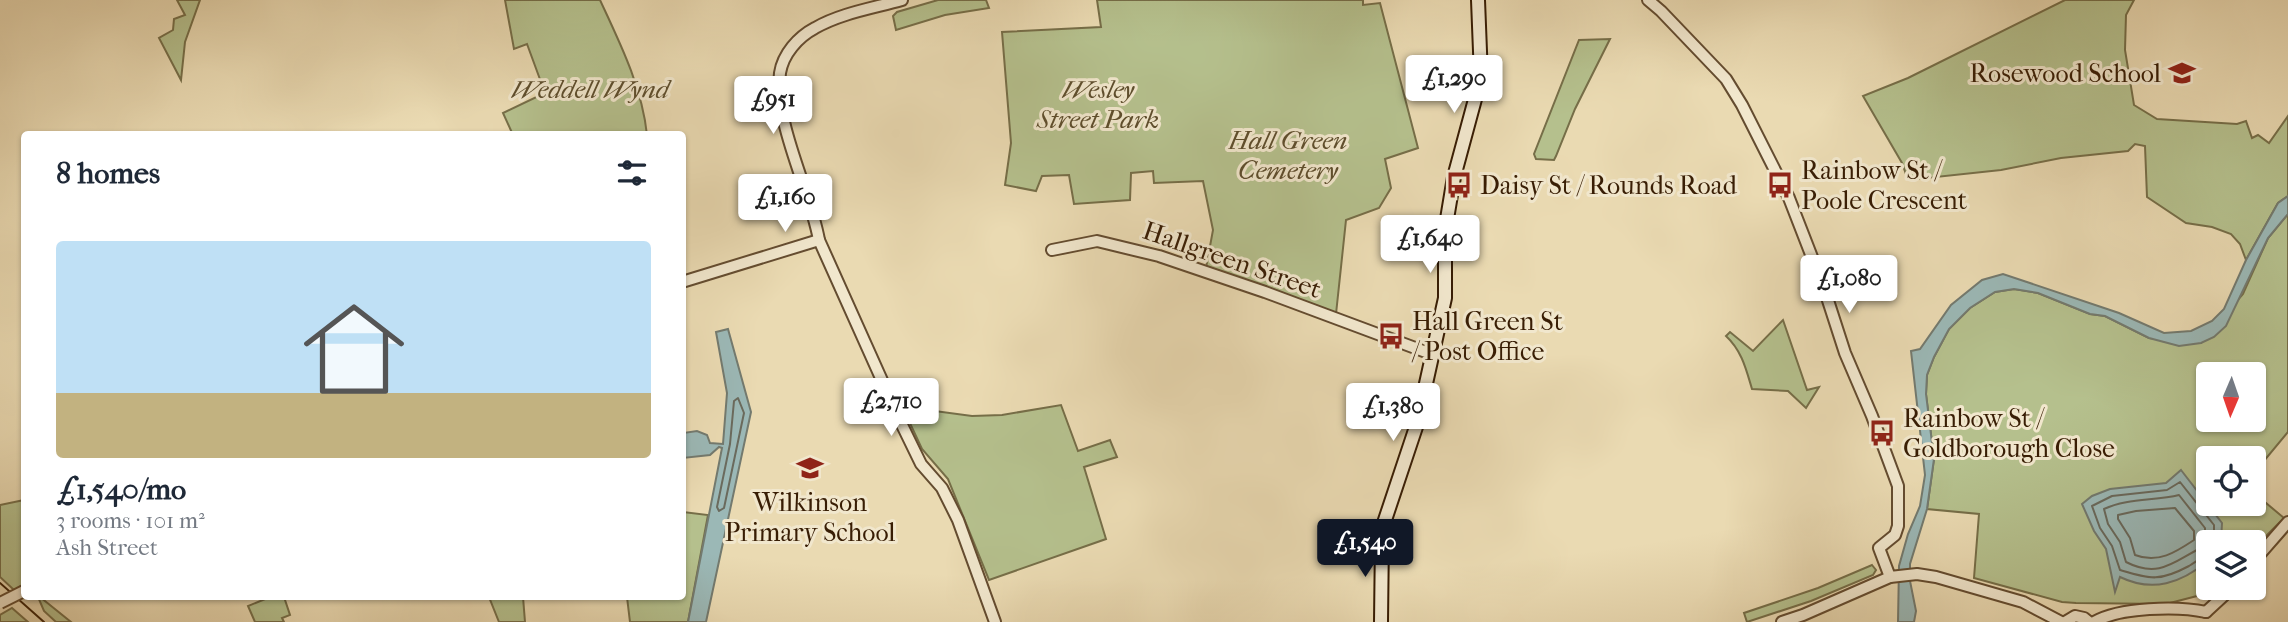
<!DOCTYPE html>
<html lang="en">
<head>
<meta charset="utf-8">
<style>
  :root { --surface:#fff; --page:#f2f2f3; --text:#1f2937; --muted:#747a83; --accent:#111827 }
  body { margin:0; font-family:"IM FELL French Canon",serif; background:var(--page); color:var(--text); height:100vh; display:flex; flex-direction:column; font-size:26px; white-space:nowrap }
  * { box-sizing:border-box; margin:0 }
  p { font-size:23px; color:var(--muted) }
  .icon { flex:none; width:38px; height:38px; fill:none; stroke:currentColor; stroke-width:2; stroke-linecap:round; stroke-linejoin:round }
  .map { position:relative; flex:1; overflow:hidden }
  .details { position:absolute; left:21px; top:131px; width:665px; height:469px; display:flex; flex-direction:column; background:var(--surface); border-radius:7px; box-shadow:0 2px 5px #0004 }
  .details>* { flex:none }
  .needle { width:46px; rotate:182deg }
  .fabs { position:absolute; left:2196px; top:362px; display:grid; gap:14px }
  .fabs a { display:grid; place-items:center; width:70px; height:70px; border-radius:7px; background:var(--surface); box-shadow:0 2px 5px #0004; font-size:35px }
  .price { position:absolute; translate:-50% -60px; padding:0 16px; border-radius:7px; background:#fff; color:#222; font-size:23px; line-height:46px; filter:drop-shadow(0 2px 4px #0008) }
  .price::after { content:''; position:absolute; left:50%; top:42px; width:21px; height:16px; margin-left:-10px; background:inherit; clip-path:polygon(0 0,100% 0,50% 100%) }
  .price.on { background:var(--accent); color:#fff }
  ul { padding:0; list-style:none }
  li { display:grid; align-content:center; gap:14px; height:371px; padding:0 35px }
  li span { display:grid; place-items:center; height:217px; border-radius:7px; color:#555 }
  li>.icon { margin-inline-start:auto }
  span .icon { width:126px; height:126px; fill:#fffc; stroke-width:1 }
  li b { font-size:30px }
  h2 { display:flex; justify-content:space-between; align-items:center; height:84px; padding:0 35px; font-size:30px }
  .map>svg:first-child { display:block }
  .green { fill:#b5c08d; stroke:#766e48; stroke-width:2; fill-rule:evenodd }
  .water { fill:#9bb8b6; stroke:#737a6f; stroke-width:2 }
  .lines { fill:none; stroke-linecap:round; stroke-linejoin:round }
  .shore { stroke:#6a6a5d; stroke-width:2 }
  .tertiary-casing { stroke:#644c30; stroke-width:14 }
  .secondary-casing { stroke:#381d04; stroke-width:16 }
  .tertiary { stroke:#f1e7cd; stroke-width:10 }
  .secondary { stroke:#f1e7cd; stroke-width:12 }
  .tram { stroke:#381d04; stroke-width:2 }
  .tertiary-bridge-casing { stroke:#644c30; stroke-width:14; stroke-linecap:butt }
  .tertiary-bridge { stroke:#f1e7cd; stroke-width:10 }
  .labels { text-anchor:middle; dominant-baseline:central; stroke-width:6; stroke-linejoin:round; paint-order:stroke }
  .poi-label { font-size:26px; fill:#381d04; stroke:#f1e7cd; text-anchor:start }
  .park-label { font-size:26px; font-style:italic; fill:#5e4e2d; stroke:#f1e7cd }
  .street-label { font-size:26px; fill:#381d04; stroke:#f1e7cd }
</style>
</head>
<body>
<div class="map">
<svg width="2288" height="622" viewBox="0 0 2288 622">
  <rect width="100%" height="100%" fill="#eadab2"/>
  <filter id="stains"><feTurbulence type="fractalNoise" baseFrequency=".00286" numOctaves="4"/><feColorMatrix values="0 0 0 0 .2 0 0 0 0 .09 0 0 0 0 .02 0 0 0 .5 -.17"/></filter>
  <radialGradient id="worn" r=".72"><stop offset=".6" stop-color="#630" stop-opacity="0"/><stop offset="1" stop-color="#630" stop-opacity=".3"/></radialGradient>
  <!-- green -->
  <g class="green">
    <polygon points="177,0 200,0 185,42 181,80 159,38 173,30 174,19 185,15"/>
    <path d="M505,0H600C620,43 642,87 647,135H513L503,113L545,93L527,44L514,49Z"/>
    <polygon points="938,0 986,0 989,8 945,15 896,30 893,16 897,12"/>
    <polygon points="1097,0 1363,0 1363,5 1380,3 1418,148 1385,159 1391,188 1379,208 1346,220 1336,314 1206,268 1213,230 1203,181 1154,183 1153,171 1131,173 1130,200 1074,204 1069,175 1042,176 1036,191 1005,185 1011,143 1002,32 1101,27"/>
    <polygon points="2065,0 2134,0 2126,15 2125,50 2134,105 2157,119 2237,124 2246,121 2252,138 2258,135 2269,143 2288,116 2288,196 2278,203 2246,260 2240,244 2231,234 2212,227 2186,223 2147,197 2145,146 2135,144 2128,151 2061,158 2001,170 1908,180 1902,163 1863,96 1908,78"/>
    <polygon points="1610,39 1575,109 1556,156 1554,160 1536,159 1534,154 1579,40"/>
    <path d="M2288,214V432L2254,473V458H2208V504H2254V493L2284,518L2254,548V542H2208V588H2211L2197,596L2166,604L2076,603L2062,602L1974,578L1979,514L1927,509L1934,459L1926,394L1927,375L1934,357L1949,329L1970,308L1995,292L2014,289L2038,293L2090,314L2105,316L2149,338L2201,343L2243,294L2268,238ZM2208,374H2254V420H2208Z"/>
    <path d="M1783,320L1807,390L1819,387L1806,408L1788,391L1752,389C1746,369 1742,351 1726,336L1730,332L1753,351Z"/>
    <polygon points="1061,405 1078,451 1110,440 1117,457 1084,467 1106,539 989,580 948,479 922,449 908,419 920,409 972,416 1002,415"/>
    <polygon points="24,500 24,584 14,590 0,577 0,505"/>
    <polygon points="683,512 708,515 688,622 630,622 627,597 682,597"/>
    <polygon points="1872,565 1876,570 1873,575 1811,601 1747,622 1744,613 1818,588"/>
    <polygon points="38,597 40,597 71,622 56,622 44,611"/>
    <polygon points="270,597 284,597 290,615 282,618 284,622 255,622 248,606"/>
    <polygon points="489,597 523,597 525,622 499,622"/>
    <polygon points="12,608 28,622 0,622 0,615"/>
  </g>
  <!-- water -->
  <g class="water">
    <polygon points="2288,196 2288,214 2268,238 2226,326 2214,337 2201,343 2179,346 2149,338 2105,316 2090,314 2038,293 2014,289 1995,292 1970,308 1949,329 1934,357 1927,375 1926,394 1934,459 1927,509 1910,564 1910,581 1916,611 1914,622 1898,622 1899,566 1908,534 1920,506 1925,475 1911,351 1920,349 1951,305 1982,280 2003,274 2119,313 2164,333 2191,331 2212,321 2224,309 2246,260 2278,203"/>
    <polygon points="728,329 751,412 706,622 688,622 722,448 719,447 710,455 683,458 683,433 697,431 707,435 710,443 723,444 727,393 716,332"/>
    <path d="M2181,470L2222,523L2221,542H2208V561C2181,583 2153,593 2120,577L2115,592L2106,549L2094,531L2082,504L2092,496L2110,489L2166,483Z"/>
  </g>
  <g class="lines">
    <!-- shore -->
    <g class="shore">
      <polygon points="738,398 744,413 724,508 719,511 717,507 730,444 734,401"/>
      <path d="M2179,495L2205,528V546C2176,559 2161,580 2126,562L2120,542L2108,524L2104,509C2127,498 2155,501 2179,495Z"/>
      <path d="M2175,508L2194,531V540C2176,552 2158,564 2135,555L2130,538L2118,519V515L2136,511Z"/>
      <path d="M2208,556C2201,557 2196,562 2189,566C2159,582 2151,579 2120,570L2112,546L2100,528L2092,506L2112,496L2167,490L2180,482L2214,525V542"/>
    </g>
    <!-- tertiary casing -->
    <g class="tertiary-casing">
      <g id="tertiary">
        <path d="M902,0C874,8 841,13 815,28C798,37 783,54 780,73C774,124 810,189 819,240L902,425L921,464L942,488L958,520L995,622"/>
        <polyline points="1648,0 1661,11 1726,79 1742,105 1789,198 1824,288 1845,353 1872,416 1898,486 1898,526 1895,535 1879,548 1890,577"/>
        <polyline points="1052,250 1097,241 1159,256 1265,292 1434,355"/>
        <polyline points="682,282 819,240"/>
        <polyline points="2254,561 2288,522"/>
        <polyline points="2206,612 2232,588"/>
        <polyline points="1782,622 1803,615 1890,577 1917,574 1936,577 2023,602 2061,622"/>
        <polyline points="2065,622 2075,616 2084,618 2089,622"/>
        <path d="M2094,622C2120,607 2178,606 2206,612"/>
      </g>
    </g>
    <!-- secondary casing -->
    <g class="secondary-casing">
      <polyline id="secondary" points="1381,622 1382,536 1384,523 1417,424 1445,298 1445,231 1454,177 1481,77 1478,0"/>
    </g>
    <!-- tertiary -->
    <use href="#tertiary" class="tertiary"/>
    <!-- secondary -->
    <use href="#secondary" class="secondary"/>
    <!-- tram -->
    <polyline class="tram" points="0,583 44,622"/>
    <!-- tertiary-bridge casing -->
    <g class="tertiary-bridge-casing">
      <polyline id="tertiary-bridge" points="0,603 24,591"/>
    </g>
    <!-- tertiary-bridge -->
    <use href="#tertiary-bridge" class="tertiary-bridge"/>
  </g>
  <!-- icons -->
  <defs>
    <g id="school-bare" transform="scale(2.1)"><path d="M0-5L7-2L0 1L-7-2ZM-4 1L0 2.5L4 1V4Q0 6-4 4Z" fill="#8f2418" stroke="#f1e7cd" stroke-width="2.5" paint-order="stroke"/></g>
    <g id="bus-bare" transform="scale(2.1)"><path d="M-5-6H5V4H4V6H2V4H-2V6H-4V4H-5ZM-3.5-4V0h7V-4ZM-3.5 1.2v1.5H-2V1.2ZM2 1.2v1.5H3.5V1.2Z" fill="#8f2418" stroke="#f1e7cd" stroke-width="2.5" paint-order="stroke"/></g>
  </defs>
  <g fill-rule="evenodd">
    <use href="#school-bare" x="2182" y="73"/>
    <use href="#bus-bare" x="1459" y="185"/>
    <use href="#bus-bare" x="1780" y="185"/>
    <use href="#bus-bare" x="1391" y="336"/>
    <use href="#bus-bare" x="1882" y="433"/>
    <use href="#school-bare" x="810" y="468"/>
  </g>
  <g class="labels">
    <!-- poi labels -->
    <g class="poi-label">
      <text x="2161" y="73" text-anchor="end">Rosewood School</text>
      <text x="1801" y="170">Rainbow St /<tspan x="1801" dy="30">Poole Crescent</tspan></text>
      <text x="1480" y="185">Daisy St / Rounds Road</text>
      <text x="1412" y="321">Hall Green St<tspan x="1412" dy="30">/ Post Office</tspan></text>
      <text x="1903" y="418">Rainbow St /<tspan x="1903" dy="30">Goldborough Close</tspan></text>
      <text x="810" y="502" text-anchor="middle">Wilkinson<tspan x="810" dy="30">Primary School</tspan></text>
    </g>
    <!-- park labels -->
    <g class="park-label">
      <text x="590" y="89">Weddell Wynd</text>
      <text x="1098" y="89">Wesley<tspan x="1098" dy="30">Street Park</tspan></text>
      <text x="1288" y="140">Hall Green<tspan x="1288" dy="30">Cemetery</tspan></text>
    </g>
    <!-- street labels -->
    <g class="street-label">
      <text transform="translate(1232 260) rotate(19)">Hallgreen Street</text>
    </g>
  </g>
  <rect width="100%" height="100%" filter="url(#stains)"/>
  <rect width="100%" height="100%" fill="url(#worn)"/>
</svg>
<div class="fabs">
<a><svg class="needle" viewBox="-14 -14 28 28"><path d="M0-13l5 13h-10z" fill="#e53935"/><path d="M0 13l5-13h-10z" fill="#747a83"/></svg></a>
<a><svg class="icon" aria-label="locate" viewBox="0 0 24 24"><circle cx="12" cy="12" r="6"/><path d="M12 2v4M12 18v4M2 12h4M18 12h4"/></svg></a>
<a><svg class="icon" aria-label="layers" viewBox="0 0 24 24"><path d="M12 4l9 5-9 5-9-5zM3 14l9 5 9-5"/></svg></a>
</div>
<b class="price" style="left:1454px;top:115px">£1,290</b>
<b class="price" style="left:773px;top:136px">£951</b>
<b class="price" style="left:785px;top:234px">£1,160</b>
<b class="price" style="left:1430px;top:275px">£1,640</b>
<b class="price" style="left:1849px;top:315px">£1,080</b>
<b class="price" style="left:891px;top:438px">£2,710</b>
<b class="price" style="left:1393px;top:443px">£1,380</b>
<b class="price on" style="left:1365px;top:579px">£1,540</b>
<section class="details">
<h2>8 homes<svg class="icon" aria-label="filters" viewBox="0 0 24 24"><path d="M4 7h16M4 17h16"/><circle cx="9" cy="7" r="2"/><circle cx="15" cy="17" r="2"/></svg></h2>
<ul>
<li><span style="background:linear-gradient(#bfe0f5 70%,#c2b280 0)"><svg class="icon" aria-label="home" viewBox="0 0 24 24"><path d="M3 11l9-7 9 7M6 9v11h12V9"/></svg></span><div><b>£1,540/mo</b><p>3 rooms · 101 m²</p><p>Ash Street</p></div></li>
</ul>
</section>
</div>
</body>
</html>
